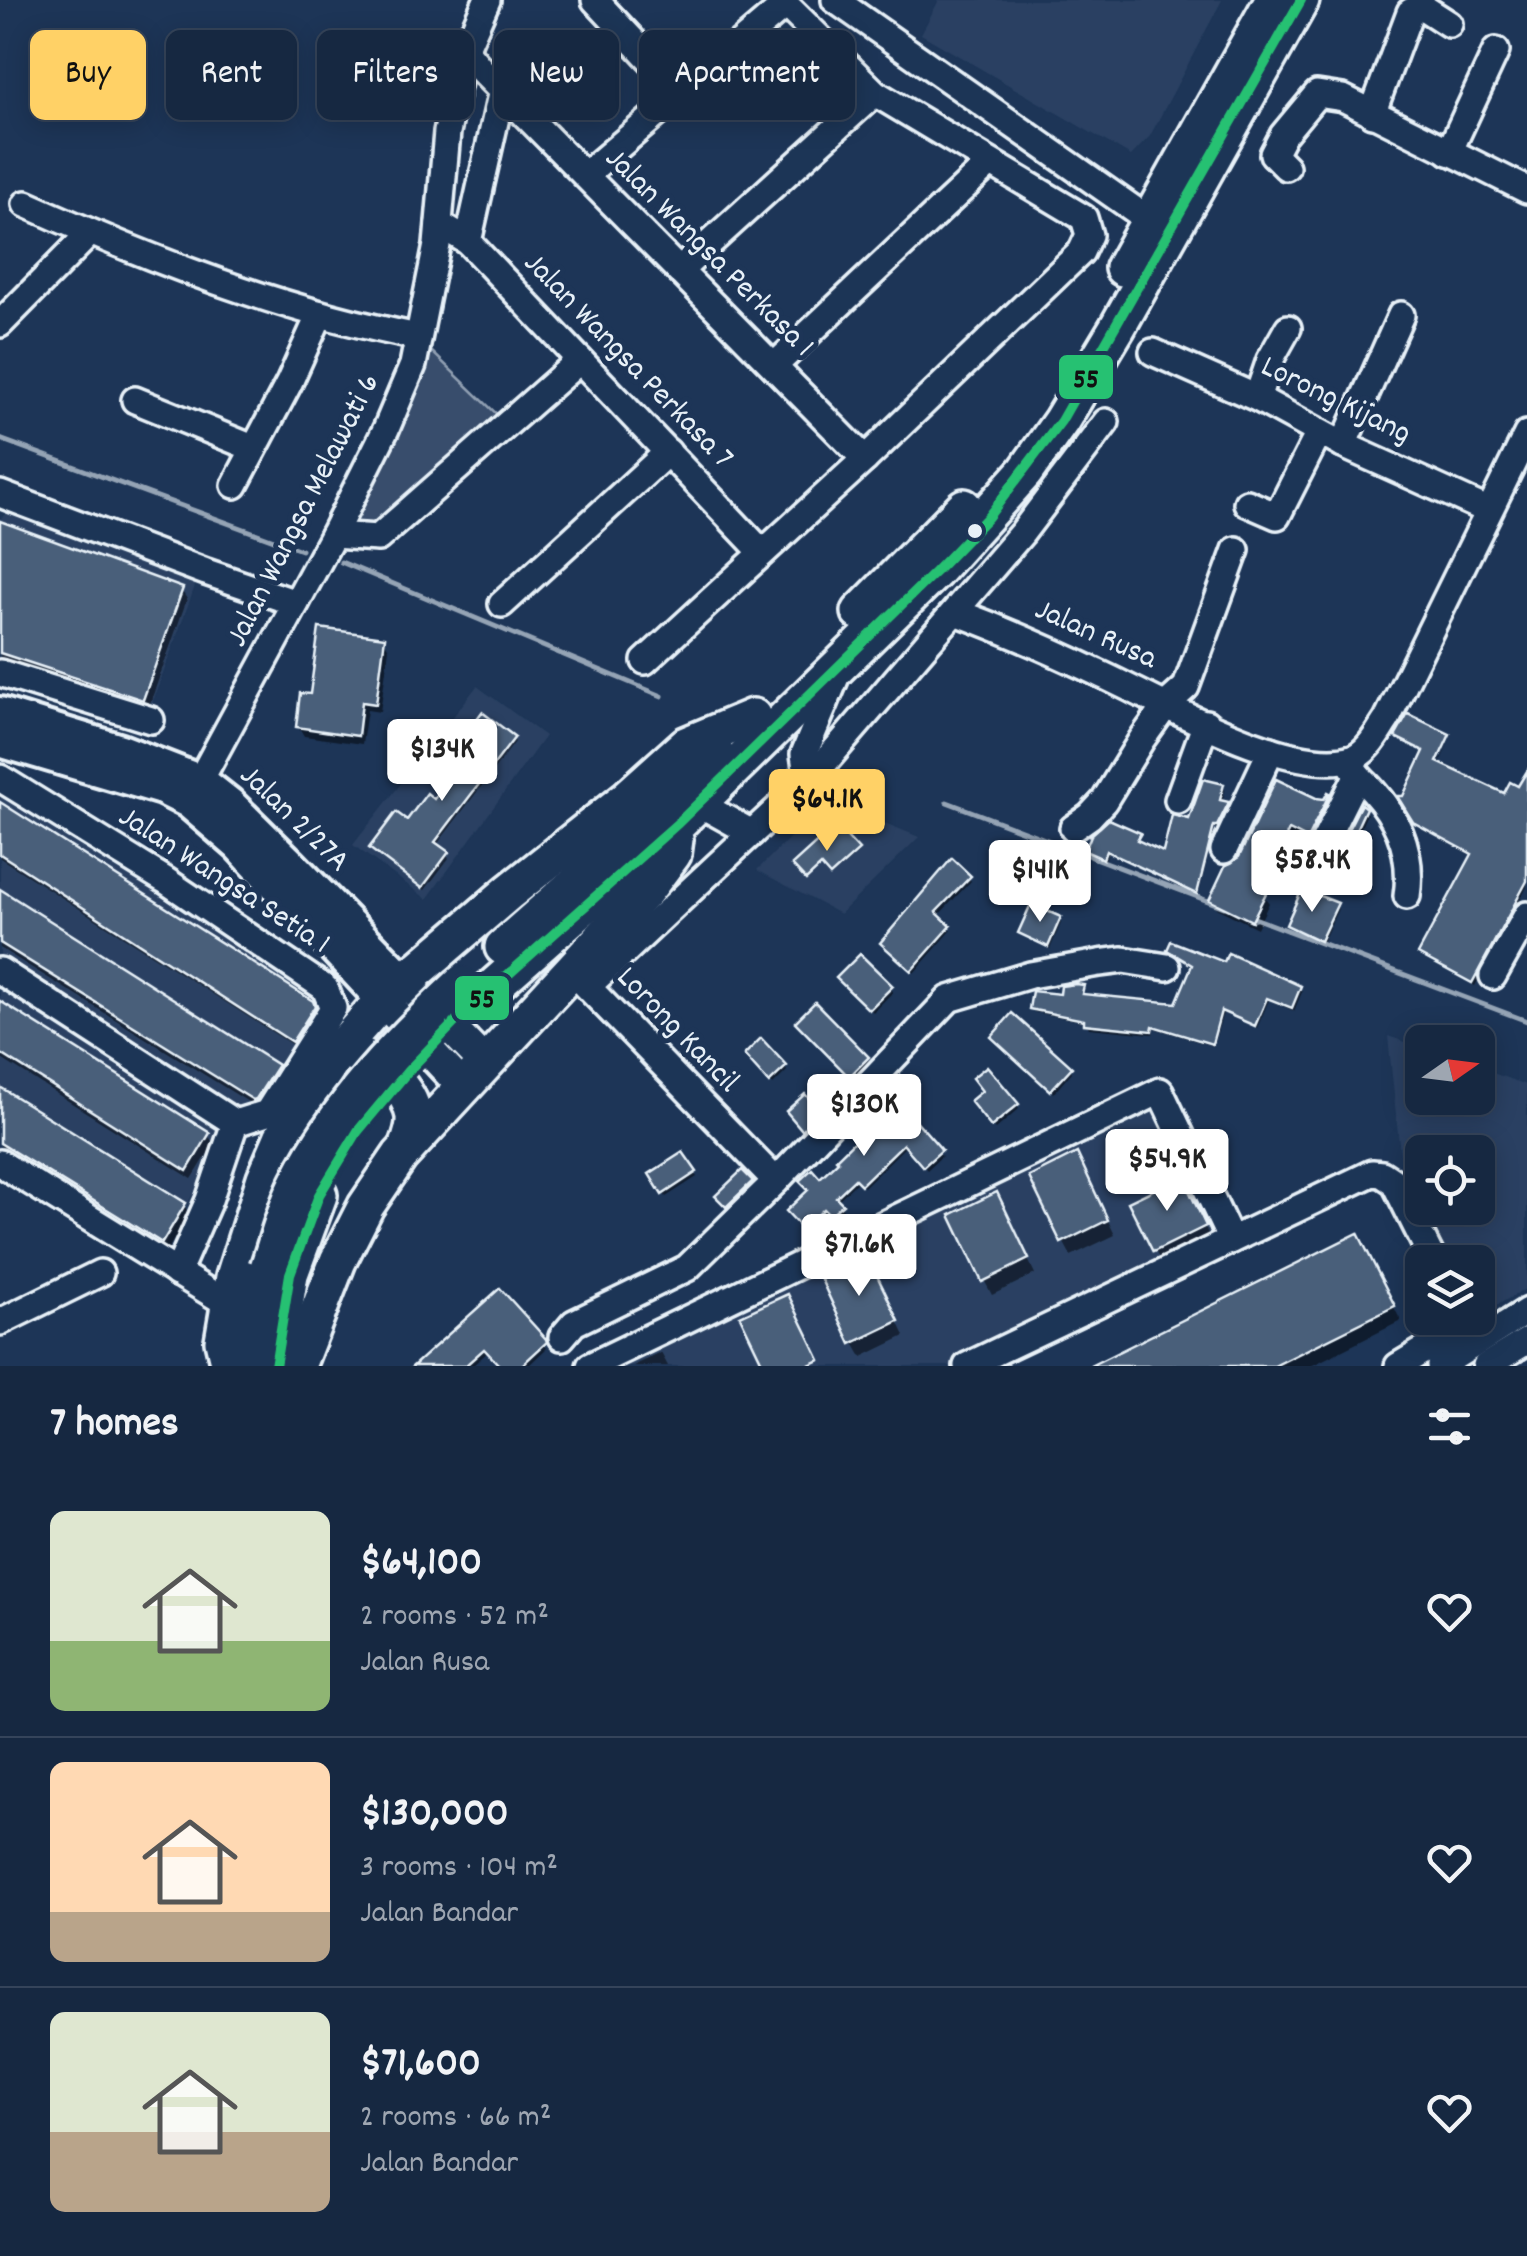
<!DOCTYPE html>
<html lang="en">
<head>
<meta charset="utf-8">
<style>
  :root { --surface:#162841; --page:#23344c; --text:#f1f3f6; --muted:#9ea6b1; --line:#35445a; --accent:#ffd166 }
  body { margin:0; font-family:Dekko,sans-serif; background:var(--page); color:var(--text); height:100vh; display:flex; flex-direction:column; font-size:38px; white-space:nowrap }
  * { box-sizing:border-box; margin:0 }
  p { font-size:32px; color:var(--muted) }
  .icon { flex:none; width:55px; height:55px; fill:none; stroke:currentColor; stroke-width:2; stroke-linecap:round; stroke-linejoin:round }
  .map { position:relative; height:1366px; overflow:hidden }
  .sheet { display:flex; flex-direction:column; background:var(--surface); flex:1 }
  .sheet>* { flex:none }
  .guide { position:absolute; left:30px; top:30px; width:1000px; height:90px; display:flex; gap:20px }
  .needle { width:65px; rotate:76deg }
  .controls { position:absolute; left:1405px; top:1025px; display:grid; gap:20px }
  .controls a { display:grid; place-items:center; width:90px; height:90px; border-radius:15px; background:var(--surface); box-shadow:0 5px 25px #0003,0 0 0 2px var(--line); font-size:50px }
  .price { position:absolute; translate:-50% -85px; padding:0 22px; border-radius:10px; background:#fff; color:#222; font-size:32px; line-height:65px; filter:drop-shadow(0 2px 5px #0008) }
  .price::after { content:''; position:absolute; left:50%; top:60px; width:30px; height:22px; margin-left:-15px; background:inherit; clip-path:polygon(0 0,100% 0,50% 100%) }
  .price.on { background:var(--accent); color:#111 }
  ul { padding:0; list-style:none }
  li { display:flex; align-items:center; gap:30px; height:250px; padding:0 50px }
  li+li { border-top:2px solid var(--line) }
  li span { display:grid; place-items:center; flex:none; width:280px; height:200px; border-radius:15px; color:#555 }
  li>.icon { margin-inline-start:auto }
  span .icon { width:120px; height:120px; fill:#fffc; stroke-width:1 }
  li b { font-size:42px }
  h2 { display:flex; justify-content:space-between; align-items:center; height:120px; padding:0 50px; font-size:42px }
  .pill { padding:0 35px; border-radius:15px; background:var(--surface); box-shadow:0 5px 25px #0003,0 0 0 2px var(--line); font-size:35px; line-height:90px }
  .pill.on { background:var(--accent); color:#111 }
  .map>svg:first-child { display:block }
  .built { fill:#2a4162; fill-rule:evenodd }
  .green { fill:#374d6c; stroke:#909fb2; stroke-width:2.5 }
  .shadow { fill:#0007 }
  .lines { fill:none; stroke-linecap:round; stroke-linejoin:round }
  .stream { stroke:#95a4b5; stroke-width:5 }
  .building { fill:#495e7a; stroke:#e8f1f8; stroke-width:2.5 }
  .minor-casing { stroke:#e8f1f8; stroke-width:32 }
  .major-casing { stroke:#e8f1f8; stroke-width:38 }
  .highway-casing { stroke:#e8f1f8; stroke-width:42 }
  .minor { stroke:#1d3557; stroke-width:25 }
  .major { stroke:#1d3557; stroke-width:30 }
  .highway { stroke:#1d3557; stroke-width:35 }
  .highway-bridge-casing { stroke:#e8f1f8; stroke-width:42; stroke-linecap:butt }
  .highway-bridge { stroke:#1d3557; stroke-width:35 }
  .bus-1-casing { stroke:#1d3557; stroke-width:18 }
  .bus-1 { stroke:#26c172; stroke-width:10 }
  .bus-dot { fill:#e8f1f8; stroke:#1d3557; stroke-width:4 }
  .labels { text-anchor:middle; dominant-baseline:central; stroke-width:10; stroke-linejoin:round; paint-order:stroke }
  .street-label { font-size:32px; fill:#e8f1f8; stroke:#1d3557 }
  .line-badge { stroke:#1d3557; stroke-width:4 }
  .pale-badge-label { font-size:28px; text-anchor:middle; font-weight:bold; fill:#111 }
</style>
</head>
<body>
<div class="map">
<svg width="1527" height="1366" viewBox="0 0 1527 1366">
  <rect width="100%" height="100%" fill="#1d3557"/>
  <filter id="ink" filterUnits="userSpaceOnUse"><feTurbulence type="fractalNoise" baseFrequency=".01" numOctaves="2"/><feDisplacementMap in="SourceGraphic" scale="20" xChannelSelector="R" yChannelSelector="G"/><feConvolveMatrix kernelMatrix="1 2 1 2 8 2 1 2 1" color-interpolation-filters="sRGB"/></filter>
  <g filter="url(#ink)">
    <!-- built -->
    <g class="built">
      <polygon points="939,0 1222,0 1150,136 1131,156 921,34"/>
      <polygon points="14,506 199,575 149,712 0,666 0,519"/>
      <polygon points="477,686 545,736 427,899 353,845"/>
      <polygon points="0,785 320,993 326,1007 263,1108 235,1117 159,1256 0,1155"/>
      <polygon points="828,800 919,837 840,914 757,870"/>
      <path d="M1388,1036L1422,1048V1098H1478V1068L1527,1085V1288L1478,1316V1262H1448L1402,1173ZM1422,1152H1478V1208H1422Z"/>
      <polygon points="1157,1099 1224,1237 958,1366 605,1366"/>
    </g>
    <!-- green -->
    <polygon class="green" points="430,350 503,420 374,534 340,531"/>
    <!-- shadow -->
    <g class="shadow">
      <polygon points="0,526 181,590 187,599 148,709 0,659"/>
      <polygon points="384,640 389,649 380,712 367,710 362,744 304,736 298,726 312,697"/>
      <polygon points="1447,735 1430,772 1434,774 1450,739 1439,765 1505,796 1519,790 1527,776 1527,887 1475,986 1421,954 1473,856 1418,826 1402,798 1425,753 1398,737"/>
      <polygon points="513,738 515,742 436,846 449,858 425,890 374,852"/>
      <polygon points="1223,786 1225,790 1222,803 1229,808 1219,829 1215,828 1198,896 1108,853 1105,861 1087,851 1139,835 1139,844 1165,856 1190,821"/>
      <polygon points="1329,796 1333,803 1312,846 1293,837 1264,896 1269,903 1257,928 1216,908 1211,900 1315,801 1326,802"/>
      <polygon points="0,805 311,1003 318,1016 297,1048 0,858"/>
      <polygon points="1362,808 1367,814 1355,840 1370,850 1362,867 1339,853"/>
      <polygon points="836,828 858,853 832,876 823,865 807,879 795,866"/>
      <polygon points="969,878 971,881 937,917 951,931 914,973 886,947"/>
      <polygon points="0,892 276,1066 282,1076 258,1108 0,948"/>
      <polygon points="1336,905 1338,909 1322,943 1289,925"/>
      <polygon points="1059,919 1061,923 1050,949 1021,933"/>
      <polygon points="1170,950 1300,988 1302,992 1294,1011 1269,1000 1257,1028 1223,1013 1213,1046 1154,1028 1153,1034 1089,1028 1086,1022 1034,1012 1031,1008 1082,987 1083,997 1177,1006 1194,967"/>
      <polygon points="842,982 891,988 893,992 873,1012"/>
      <polygon points="0,1005 208,1135 214,1144 192,1179 0,1058"/>
      <polygon points="800,1026 867,1058 870,1062 852,1079"/>
      <polygon points="996,1041 1070,1068 1072,1072 1054,1093"/>
      <polygon points="749,1059 785,1067 787,1071 773,1085"/>
      <polygon points="0,1090 184,1205 189,1214 167,1251 0,1146"/>
      <polygon points="975,1106 1017,1106 1019,1109 995,1130"/>
      <polygon points="818,1113 820,1117 806,1132 791,1115"/>
      <polygon points="881,1118 942,1156 927,1170 906,1146 864,1187 858,1181 837,1201 843,1209 834,1218 828,1211 806,1231 791,1215"/>
      <polygon points="683,1156 697,1177 666,1197 652,1175"/>
      <polygon points="1084,1171 1115,1235 1071,1256 1063,1241"/>
      <polygon points="751,1183 753,1186 730,1209 720,1200"/>
      <polygon points="1187,1188 1209,1236 1160,1260 1155,1251"/>
      <polygon points="1005,1210 1035,1274 992,1295 984,1280"/>
      <polygon points="1365,1250 1401,1321 1311,1366 1096,1366"/>
      <polygon points="875,1272 905,1336 862,1357 854,1343"/>
      <polygon points="500,1291 547,1348 528,1366 501,1366 488,1352 472,1366 420,1366"/>
      <polygon points="661,1353 668,1366 633,1366"/>
    </g>
    <g class="lines">
      <!-- stream -->
      <g class="stream">
        <polyline points="0,439 301,550"/>
        <polyline points="341,562 662,696"/>
        <polyline points="947,802 1224,907"/>
        <polyline points="1249,916 1527,1021"/>
      </g>
    </g>
    <!-- building -->
    <g class="building">
      <polygon points="0,521 183,588 143,700 0,653"/>
      <polygon points="319,628 385,637 376,704 362,702 358,736 296,727 300,693 310,694"/>
      <polygon points="482,712 515,737 435,842 449,852 422,888 369,848 396,812 407,820 427,793 434,799 455,770 445,761"/>
      <polygon points="1408,714 1450,734 1437,762 1504,793 1510,782 1518,786 1527,771 1527,881 1472,983 1418,954 1472,854 1413,822 1397,796 1403,796 1424,751 1395,737"/>
      <polygon points="1203,779 1224,784 1220,800 1229,802 1217,826 1214,826 1197,894 1106,851 1103,859 1085,851 1091,835 1109,819 1141,833 1137,840 1163,852 1172,815 1189,819"/>
      <polygon points="1276,779 1316,798 1324,799 1328,792 1330,793 1307,839 1289,830 1260,890 1266,893 1252,921 1209,900 1225,866 1239,857"/>
      <polygon points="0,802 313,1001 315,1006 292,1042 0,854"/>
      <polygon points="1361,804 1366,808 1353,836 1370,844 1360,865 1336,853"/>
      <polygon points="836,825 859,850 830,876 821,866 806,880 792,865"/>
      <polygon points="952,858 971,876 936,912 951,926 911,971 880,943"/>
      <polygon points="0,889 278,1065 256,1099 253,1100 0,943"/>
      <polygon points="1302,889 1338,903 1320,941 1286,925"/>
      <polygon points="1031,904 1061,917 1048,947 1018,933"/>
      <polygon points="1171,941 1224,962 1228,953 1301,986 1292,1008 1267,998 1255,1026 1221,1011 1212,1044 1153,1026 1152,1031 1084,1024 1084,1020 1029,1009 1032,991 1060,994 1061,986 1076,984 1084,985 1082,994 1176,1003 1192,965 1167,950"/>
      <polygon points="860,954 893,986 869,1010 836,978"/>
      <polygon points="0,1001 210,1133 187,1171 0,1053"/>
      <polygon points="815,1002 869,1057 849,1077 795,1022"/>
      <polygon points="1012,1013 1072,1067 1050,1091 991,1037"/>
      <polygon points="761,1038 787,1066 769,1083 744,1055"/>
      <polygon points="987,1066 1019,1104 991,1127 970,1101 982,1091 972,1078"/>
      <polygon points="0,1087 186,1203 162,1243 0,1143"/>
      <polygon points="891,1092 942,1150 923,1167 903,1144 861,1185 855,1179 836,1197 843,1204 830,1215 824,1209 803,1229 786,1211 808,1190 799,1181 812,1169 820,1178 838,1161 836,1159 879,1117 872,1109"/>
      <polygon points="805,1094 820,1111 802,1130 786,1111"/>
      <polygon points="683,1152 697,1172 662,1195 649,1174"/>
      <polygon points="1077,1153 1108,1220 1061,1243 1029,1177"/>
      <polygon points="742,1170 753,1181 726,1207 715,1196"/>
      <polygon points="1182,1176 1206,1226 1153,1252 1128,1202"/>
      <polygon points="997,1192 1029,1259 982,1282 950,1215"/>
      <polygon points="1358,1233 1395,1306 1274,1366 1090,1366"/>
      <polygon points="867,1255 899,1321 851,1344 820,1277"/>
      <polygon points="500,1288 546,1339 547,1342 521,1366 500,1366 484,1349 465,1366 413,1366"/>
      <polygon points="788,1294 820,1360 807,1366 764,1366 740,1316"/>
    </g>
    <g class="lines">
      <!-- minor casing -->
      <g class="minor-casing">
        <g id="minor">
          <polyline points="595,0 680,91"/>
          <polyline points="835,0 1149,220"/>
          <polyline points="465,50 483,72 865,459"/>
          <polyline points="1372,114 1410,12 1421,6 1449,24"/>
          <polyline points="1449,152 1496,51"/>
          <polyline points="1286,167 1273,154 1283,135 1317,94 1343,98 1527,190"/>
          <polyline points="585,175 785,5"/>
          <path d="M26,204C151,260 283,311 418,337"/>
          <polyline points="439,224 468,242 762,552"/>
          <polyline points="468,242 502,90"/>
          <polyline points="679,271 875,93"/>
          <polyline points="0,324 90,233"/>
          <polyline points="1153,352 1257,398 1343,445 1487,510"/>
          <polyline points="774,366 990,163"/>
          <polyline points="1257,398 1270,360 1288,328"/>
          <polyline points="135,400 253,448"/>
          <polyline points="1343,445 1401,315"/>
          <polyline points="235,485 289,383 320,314"/>
          <polyline points="0,494 206,572 296,603"/>
          <polyline points="1247,503 1277,516 1319,433"/>
          <polyline points="333,535 378,538 580,360"/>
          <polyline points="502,604 668,452"/>
          <path d="M956,612C1004,630 1050,650 1096,672C1156,699 1289,777 1352,758C1368,753 1378,732 1387,719L1527,434"/>
          <polyline points="645,661 865,459 1081,252 1089,235 1084,218 875,93 781,0"/>
          <polyline points="0,673 151,720"/>
          <path d="M1349,759C1355,775 1362,779 1373,791C1400,821 1413,856 1407,896"/>
          <polyline points="813,776 806,768 804,754 838,672"/>
          <polyline points="0,778 165,880 325,988 333,1008 267,1113 235,1123"/>
          <polyline points="191,797 333,535 386,429 413,365 437,245 447,132 465,50 487,0"/>
          <polyline points="1178,800 1206,723"/>
          <polyline points="698,803 752,833"/>
          <polyline points="1073,828 1090,816 1104,801 1142,739 1167,704 1186,687 1236,550"/>
          <polyline points="1224,850 1271,750"/>
          <polyline points="1308,874 1356,778"/>
          <polyline points="0,971 235,1123"/>
          <polyline points="577,976 776,1181"/>
          <polyline points="1493,976 1527,915"/>
          <polyline points="588,986 813,776 1022,533 1106,422"/>
          <polyline points="0,1163 230,1305"/>
          <polyline points="177,1273 209,1200 235,1123"/>
          <polyline points="0,1322 100,1273"/>
          <polyline points="562,1337 574,1323 687,1268 776,1181 949,999 1030,975 1099,963 1123,960 1167,967"/>
          <polyline points="590,1366 1160,1091 1231,1240"/>
          <polyline points="967,1366 1372,1173 1382,1174 1394,1182 1434,1262"/>
          <polyline points="1398,1366 1466,1325"/>
          <polyline points="1440,1366 1527,1311"/>
          <polyline points="1486,1366 1527,1341"/>
        </g>
      </g>
      <!-- major casing -->
      <g class="major-casing">
        <g id="major">
          <polyline points="0,713 121,750 201,781 229,803 291,864 484,1062"/>
          <polyline points="0,741 162,789 188,802 239,846 462,1086"/>
        </g>
      </g>
      <!-- highway casing -->
      <g class="highway-casing">
        <g id="highway">
          <polyline points="1123,268 1273,0"/>
          <polyline points="860,612 964,507"/>
          <polyline points="503,947 631,834 715,752"/>
          <polyline points="477,1001 678,823 935,572 1025,472 1061,421 1117,328 1301,0"/>
          <path d="M353,1053C378,1059 409,1088 414,1116C415,1126 411,1138 407,1148"/>
          <polyline points="229,1366 223,1341 234,1277 265,1178 282,1138 337,1052 382,1001 509,892 626,799 686,745 753,717"/>
          <polyline points="251,1366 254,1323 268,1269"/>
          <polyline points="275,1366 290,1274 319,1195"/>
          <polyline points="297,1366 338,1261 366,1206 400,1156 646,890 673,854 675,839"/>
        </g>
      </g>
      <!-- minor -->
      <use href="#minor" class="minor"/>
      <!-- major -->
      <use href="#major" class="major"/>
      <!-- highway -->
      <use href="#highway" class="highway"/>
      <!-- highway-bridge casing -->
      <g class="highway-bridge-casing">
        <path id="highway-bridge" d="M268,1268C278,1239 285,1208 299,1181C338,1104 399,1042 461,984"/>
      </g>
      <!-- highway-bridge -->
      <use href="#highway-bridge" class="highway-bridge"/>
      <!-- bus-1 casing -->
      <g class="bus-1-casing">
        <polyline id="bus-1" points="275,1366 290,1274 319,1195 358,1131 408,1071 456,1021 678,823 935,572 988,517 1061,421 1301,0"/>
      </g>
      <!-- bus-1 -->
      <use href="#bus-1" class="bus-1"/>
    </g>
  </g>
  <!-- markers -->
  <circle class="bus-dot" cx="975" cy="531" r="9"/>
  <g class="labels">
    <!-- street labels -->
    <g class="street-label">
      <text transform="translate(708 254) rotate(45)">Jalan Wangsa Perkasa 1</text>
      <text transform="translate(627 362) rotate(46)">Jalan Wangsa Perkasa 7</text>
      <text transform="translate(1335 402) rotate(26)">Lorong Kijang</text>
      <text transform="translate(305 511) rotate(-63)">Jalan Wangsa Melawati 6</text>
      <text transform="translate(1095 636) rotate(24)">Jalan Rusa</text>
      <text transform="translate(293 820) rotate(44)">Jalan 2/27A</text>
      <text transform="translate(223 882) rotate(33)">Jalan Wangsa Setia 1</text>
      <text transform="translate(676 1031) rotate(46)">Lorong Kancil</text>
    </g>
  </g>
  <g class="line-badge">
    <rect x="1057" y="353" width="58" height="48" rx="10" fill="#26c172"/>
    <rect x="453" y="974" width="58" height="48" rx="10" fill="#26c172"/>
  </g>
  <g class="pale-badge-label">
    <text x="1086" y="387">55</text>
    <text x="482" y="1007">55</text>
  </g>
</svg>
<div class="controls">
<a><svg class="needle" viewBox="-14 -14 28 28"><path d="M0-13l5 13h-10z" fill="#e53935"/><path d="M0 13l5-13h-10z" fill="#9ea6b1"/></svg></a>
<a><svg class="icon" aria-label="locate" viewBox="0 0 24 24"><circle cx="12" cy="12" r="6"/><path d="M12 2v4M12 18v4M2 12h4M18 12h4"/></svg></a>
<a><svg class="icon" aria-label="layers" viewBox="0 0 24 24"><path d="M12 4l9 5-9 5-9-5zM3 14l9 5 9-5"/></svg></a>
</div>
<b class="price" style="left:442px;top:804px">$134K</b>
<b class="price on" style="left:827px;top:854px">$64.1K</b>
<b class="price" style="left:1312px;top:915px">$58.4K</b>
<b class="price" style="left:1040px;top:925px">$141K</b>
<b class="price" style="left:864px;top:1159px">$130K</b>
<b class="price" style="left:1167px;top:1214px">$54.9K</b>
<b class="price" style="left:859px;top:1299px">$71.6K</b>
<div class="guide">
<a class="pill on">Buy</a>
<a class="pill">Rent</a>
<a class="pill">Filters</a>
<a class="pill">New</a>
<a class="pill">Apartment</a>
</div>
</div>
<section class="sheet">
<h2>7 homes<svg class="icon" aria-label="filters" viewBox="0 0 24 24"><path d="M4 7h16M4 17h16"/><circle cx="9" cy="7" r="2"/><circle cx="15" cy="17" r="2"/></svg></h2>
<ul>
<li><span style="background:linear-gradient(#dfe7d0 65%,#8fb573 0)"><svg class="icon" aria-label="home" viewBox="0 0 24 24"><path d="M3 11l9-7 9 7M6 9v11h12V9"/></svg></span><div><b>$64,100</b><p>2 rooms · 52 m²</p><p>Jalan Rusa</p></div><svg class="icon" aria-label="heart" viewBox="0 0 24 24"><path d="M12 20l-8-8c-3-5 5-10 8-4 3-6 11-1 8 4z"/></svg></li>
<li><span style="background:linear-gradient(#ffd9b3 75%,#b9a48a 0)"><svg class="icon" aria-label="home" viewBox="0 0 24 24"><path d="M3 11l9-7 9 7M6 9v11h12V9"/></svg></span><div><b>$130,000</b><p>3 rooms · 104 m²</p><p>Jalan Bandar</p></div><svg class="icon" aria-label="heart" viewBox="0 0 24 24"><path d="M12 20l-8-8c-3-5 5-10 8-4 3-6 11-1 8 4z"/></svg></li>
<li><span style="background:linear-gradient(#dfe7d0 60%,#b9a48a 0)"><svg class="icon" aria-label="home" viewBox="0 0 24 24"><path d="M3 11l9-7 9 7M6 9v11h12V9"/></svg></span><div><b>$71,600</b><p>2 rooms · 66 m²</p><p>Jalan Bandar</p></div><svg class="icon" aria-label="heart" viewBox="0 0 24 24"><path d="M12 20l-8-8c-3-5 5-10 8-4 3-6 11-1 8 4z"/></svg></li>
</ul>
</section>
</body>
</html>
